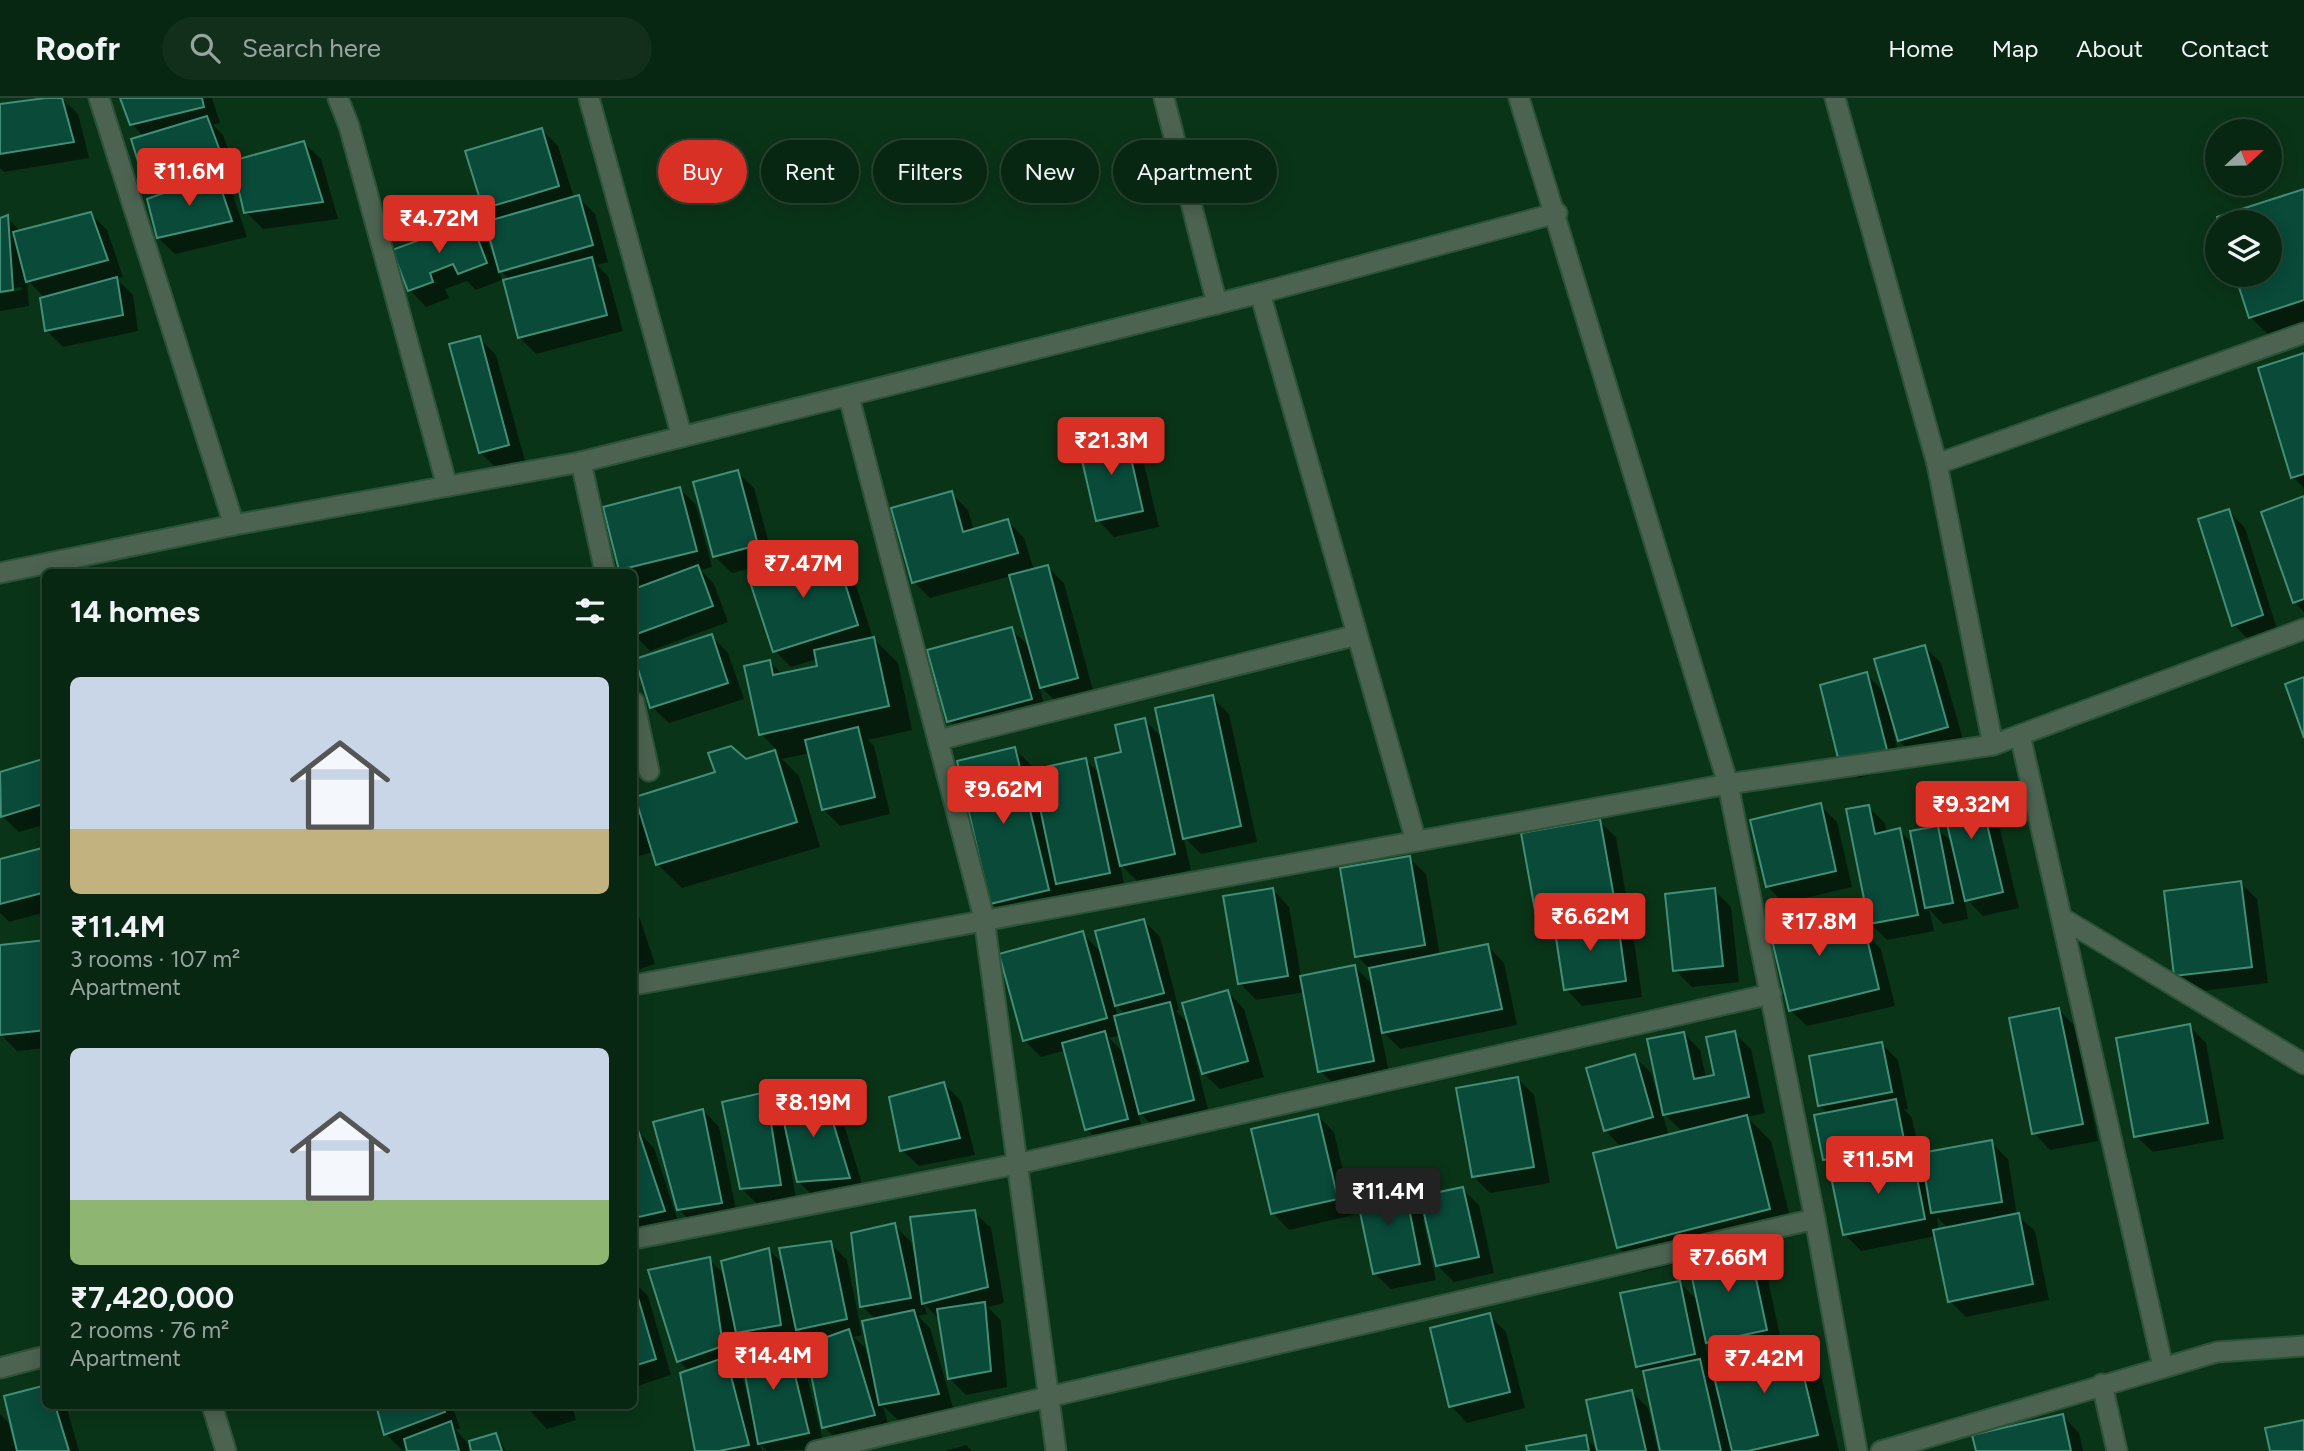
<!DOCTYPE html>
<html lang="en">
<head>
<meta charset="utf-8">
<style>
  :root { --surface:#082712; --page:#112f1b; --text:#f1f3f6; --muted:#98a59f; --line:#294432; --accent:#d93025 }
  body { margin:0; font-family:Figtree,sans-serif; background:var(--page); color:var(--text); height:100vh; display:flex; flex-direction:column; font-size:26px; white-space:nowrap }
  * { box-sizing:border-box; margin:0 }
  p { font-size:23px; color:var(--muted) }
  .icon { flex:none; width:38px; height:38px; fill:none; stroke:currentColor; stroke-width:2; stroke-linecap:round; stroke-linejoin:round }
  .map { position:relative; flex:1; overflow:hidden }
  .panel { position:absolute; left:42px; top:471px; width:595px; height:840px; display:flex; flex-direction:column; background:var(--surface); border-radius:10px; box-shadow:0 4px 18px #0003,0 0 0 2px var(--line) }
  .panel>* { flex:none }
  .hud { position:absolute; left:658px; top:42px; width:665px; height:63px; display:flex; gap:14px }
  .needle { width:46px; rotate:68deg }
  .fabs { position:absolute; left:2205px; top:21px; display:grid; gap:14px }
  .fabs a { display:grid; place-items:center; width:77px; height:77px; border-radius:50%; background:var(--surface); box-shadow:0 4px 18px #0003,0 0 0 2px var(--line); font-size:35px }
  .price { position:absolute; translate:-50% -60px; padding:0 16px; border-radius:7px; background:var(--accent); color:#fff; font-size:23px; line-height:46px; filter:drop-shadow(0 2px 4px #0008) }
  .price::after { content:''; position:absolute; left:50%; top:42px; width:21px; height:16px; margin-left:-10px; background:inherit; clip-path:polygon(0 0,100% 0,50% 100%) }
  .price.selected { background:#222; color:#fff }
  ul { padding:0; list-style:none }
  li { display:grid; align-content:center; gap:14px; height:371px; padding:0 28px }
  li span { display:grid; place-items:center; height:217px; border-radius:10px; color:#555 }
  li>.icon { margin-inline-start:auto }
  span .icon { width:126px; height:126px; fill:#fffc; stroke-width:1 }
  li b { font-size:30px }
  h2 { display:flex; justify-content:space-between; align-items:center; height:84px; padding:0 28px; font-size:30px }
  .chip { padding:0 24px; border-radius:32px; background:var(--surface); box-shadow:0 4px 18px #0003,0 0 0 2px var(--line); font-size:24px; line-height:63px }
  .chip.selected { background:var(--accent); color:#fff }
  header { display:flex; align-items:center; gap:42px; box-sizing:border-box; height:98px; padding:0 35px; background:var(--surface); border-bottom:2px solid var(--line) }
  header strong { font-size:33px }
  nav { display:flex; gap:38px; margin-inline-start:auto; font-size:24px }
  .search { width:490px; height:63px; background:var(--page); display:flex; align-items:center; gap:18px; box-sizing:border-box; padding:0 24px; border-radius:38px; color:var(--muted); font-size:26px }
  .map>svg:first-child { display:block }
  .shadow { fill:#0007; fill-rule:evenodd }
  .building { fill:#094a39; stroke:#428e77; stroke-width:2 }
  .lines { fill:none; stroke-linecap:round; stroke-linejoin:round }
  .minor-casing { stroke:#2b5337; stroke-width:23 }
  .minor { stroke:#4d6351; stroke-width:19 }
</style>
</head>
<body>
<header>
<strong>Roofr</strong>
<div class="search"><svg class="icon" aria-label="search" viewBox="0 0 24 24"><circle cx="10" cy="10" r="6"/><path d="M15 15l6 6"/></svg>Search here</div>
<nav><a>Home</a><a>Map</a><a>About</a><a>Contact</a></nav>
</header>
<div class="map">
<svg width="2304" height="1353" viewBox="0 0 2304 1353">
  <rect width="100%" height="100%" fill="#0a3418"/>
  <!-- shadow -->
  <g class="shadow">
    <polygon points="61,0 78,16 89,60 4,74 0,70 0,8"/>
    <polygon points="122,0 212,0 220,25 213,27 223,37 233,65 304,45 321,61 338,121 263,131 246,114 237,78 221,83 232,94 247,139 175,156 158,140 160,98 147,85 144,39 132,26"/>
    <polygon points="542,32 558,48 574,100 578,99 595,116 608,164 597,167 608,178 623,233 536,256 519,239 510,182 498,170 502,182 476,192 467,183 445,191 449,200 426,209 410,192 470,125 487,141 494,161 497,160 496,122 484,110"/>
    <polygon points="2304,92 2304,234 2275,243 2250,219 2237,177 2270,177 2270,124 2220,124 2219,120"/>
    <polygon points="91,116 107,132 123,179 117,181 133,197 138,233 63,249 46,232 45,200 27,182 29,208 0,213 0,196 22,192 21,189 0,193 0,121 7,119 21,134"/>
    <polygon points="479,240 496,257 525,363 497,371 480,354"/>
    <polygon points="2304,257 2304,390 2293,379"/>
    <polygon points="1124,336 1141,353 1159,429 1114,439 1098,422"/>
    <polygon points="737,374 754,390 774,464 732,475 715,459 695,385"/>
    <polygon points="680,391 696,407 712,469 701,472 714,486 728,524 650,553 634,537 634,493 640,490 634,484 634,474 621,472"/>
    <polygon points="951,395 968,412 974,433 1008,423 1024,440 1034,472 1047,468 1064,485 1094,596 1058,606 1039,587 1047,617 965,640 949,623 1011,531 1031,550 1011,478 930,500 914,484"/>
    <polygon points="2304,400 2304,514 2295,504"/>
    <polygon points="2229,413 2245,430 2278,534 2250,543 2234,527"/>
    <polygon points="833,452 850,469 873,540 898,565 912,632 868,642 874,648 890,716 840,728 823,711 810,655 782,661 799,678 820,749 682,790 657,766 654,754 634,759 634,676 639,699 778,653 761,636 770,564 783,577 819,569 817,561 791,569 775,553"/>
    <polygon points="712,538 728,555 744,601 669,625 652,609"/>
    <polygon points="1925,549 1941,565 1964,645 1916,659 1899,643 1895,628 1892,629 1902,669 1858,680 1841,663 1866,576 1886,596"/>
    <polygon points="1212,599 1229,616 1257,744 1201,756 1183,738 1191,772 1138,784 1120,766 1125,791 1074,802 1067,794 1072,816 1016,829 992,805 1015,651 1036,672 1086,662 1101,677 1123,656 1144,622 1164,641"/>
    <polygon points="46,662 46,726 19,734 2,718 0,675"/>
    <polygon points="1978,690 1994,707 2019,810 1983,818 1964,799 1968,821 1943,826 1929,811 1934,833 1887,842 1871,826 1868,709 1885,725 1887,735 1899,732 1915,748 1937,730 1954,746"/>
    <polygon points="1820,707 1837,724 1852,789 1784,805 1767,788"/>
    <polygon points="1599,723 1616,739 1630,821 1619,823 1633,836 1642,899 1582,908 1566,891 1557,834 1538,817"/>
    <polygon points="46,751 46,814 9,824 0,815 0,763"/>
    <polygon points="1409,760 1426,776 1440,858 1488,848 1504,865 1517,927 1400,951 1380,931 1390,979 1337,989 1320,973 1305,894 1256,902 1240,885 1273,792 1289,809 1301,879 1355,869 1374,888 1371,872 1357,858"/>
    <polygon points="2241,785 2257,801 2268,885 2193,894 2176,877"/>
    <polygon points="1714,792 1731,809 1739,884 1692,889 1675,872"/>
    <polygon points="634,803 655,866 634,873"/>
    <polygon points="1823,805 1840,822 1844,839 1865,834 1881,851 1895,908 1807,928 1790,912"/>
    <path d="M1144,823L1160,839L1179,912L1176,913L1190,927L1228,894L1244,911L1264,979L1220,991L1203,975L1190,929H1187L1210,1019L1157,1032L1137,1012L1144,1037L1103,1048L1087,1031L1066,952L1041,959L1024,942L1082,835L1103,856ZM1114,905L1126,917L1118,919ZM1121,937L1125,956L1109,940Z"/>
    <polygon points="46,844 46,950 17,953 1,937 0,849"/>
    <polygon points="2059,912 2075,928 2098,1043 2050,1052 2034,1035"/>
    <polygon points="2189,928 2206,945 2224,1041 2153,1054 2136,1038"/>
    <path d="M1684,935L1700,952L1706,980L1717,978L1734,935L1751,951L1765,1015L1747,1019L1771,1043L1794,1135L1745,1148L1765,1167L1781,1243L1794,1240L1818,1264L1839,1353H1658L1661,1352L1645,1276L1637,1268L1680,1185L1699,1204L1690,1162L1643,1174L1618,1149L1622,1050L1605,1032L1634,958L1651,975L1659,1003L1661,1002ZM1662,1014L1683,1034L1669,1038ZM1704,1241L1720,1257L1708,1260Z"/>
    <path d="M1882,946L1898,962L1908,1011H1904L1912,1020L1921,1064H1916L1922,1074L1991,1044L2008,1061L2017,1117L2035,1133L2049,1202L1966,1219L1950,1203L1936,1138L1861,1153L1844,1136L1838,1074L1825,1062L1829,1016L1820,1008ZM1937,1119L1949,1131L1939,1133Z"/>
    <polygon points="1518,981 1534,997 1550,1085 1490,1095 1473,1078"/>
    <polygon points="944,986 961,1003 975,1057 919,1068 902,1052"/>
    <polygon points="766,996 784,1014 824,996 840,1013 865,1096 815,1100 799,1084 790,1043 787,1043 796,1103 758,1107 741,1090"/>
    <polygon points="703,1012 719,1029 738,1121 695,1127 678,1111"/>
    <polygon points="1317,1017 1334,1034 1353,1117 1289,1132 1273,1115"/>
    <polygon points="638,1034 654,1050 680,1129 634,1140 634,1035"/>
    <polygon points="1403,1087 1424,1108 1462,1091 1479,1107 1494,1175 1454,1184 1437,1167 1427,1120 1423,1121 1436,1182 1391,1191 1374,1175"/>
    <path d="M974,1114L991,1130L1004,1205L988,1209L1001,1223L1007,1289L966,1297L949,1280L940,1222L924,1206L927,1216L918,1218L930,1230L954,1313L898,1322L883,1308L890,1333L840,1345L824,1329L813,1246L795,1228L797,1243L788,1244L802,1259L825,1351L767,1353L760,1346L762,1353H697L689,1273L679,1263L709,1161L726,1178L769,1152L785,1168L830,1145L847,1162L862,1237L854,1239L865,1250L871,1268H873L876,1222L862,1208L894,1127L911,1144L915,1161ZM736,1223L738,1234L753,1249L751,1300H748L742,1277L732,1267L739,1264L733,1224Z"/>
    <polygon points="634,1184 648,1198 671,1277 634,1289"/>
    <polygon points="1489,1217 1506,1234 1525,1310 1467,1325 1451,1308"/>
    <polygon points="1632,1294 1648,1310 1658,1353 1529,1353 1585,1339 1599,1353"/>
    <polygon points="46,1307 66,1307 79,1353 0,1353 0,1316 8,1324 13,1343"/>
    <polygon points="378,1307 452,1307 460,1330 456,1332 468,1346 495,1337 506,1353 473,1353 471,1346 468,1347 470,1353 402,1352 386,1336"/>
    <polygon points="528,1307 572,1307 576,1322 547,1331 531,1314"/>
    <polygon points="2063,1318 2079,1335 2083,1353 1977,1353"/>
    <polygon points="966,1347 972,1353 945,1353"/>
  </g>
  <!-- building -->
  <g class="building">
    <polygon points="46,0 62,0 74,44 0,56 0,6"/>
    <polygon points="120,0 202,0 204,9 130,27"/>
    <polygon points="207,18 223,61 145,86 131,41"/>
    <polygon points="542,30 559,88 483,111 465,53"/>
    <polygon points="304,43 323,104 244,115 232,63"/>
    <polygon points="216,76 232,123 157,140 147,101"/>
    <polygon points="2304,91 2304,202 2249,220 2235,177 2270,177 2270,124 2218,124 2217,119"/>
    <polygon points="579,97 593,147 499,174 485,124"/>
    <polygon points="91,114 108,162 26,184 13,134"/>
    <polygon points="8,117 13,192 0,194 0,120"/>
    <polygon points="471,123 487,165 458,176 453,166 430,175 433,184 408,193 392,152"/>
    <polygon points="592,159 607,217 518,240 503,182"/>
    <polygon points="117,179 123,217 45,233 40,200"/>
    <polygon points="480,238 509,347 479,355 449,246"/>
    <polygon points="2304,255 2304,376 2291,380 2258,270"/>
    <polygon points="1125,334 1143,413 1096,423 1078,345"/>
    <polygon points="738,372 758,447 713,459 693,384"/>
    <polygon points="680,389 697,453 619,472 603,409"/>
    <polygon points="952,393 963,434 1008,421 1018,455 912,485 891,410"/>
    <polygon points="2304,398 2304,501 2293,505 2261,414"/>
    <polygon points="2229,411 2263,517 2232,528 2198,421"/>
    <polygon points="834,450 858,527 773,554 748,478"/>
    <polygon points="698,467 713,508 634,537 634,491"/>
    <polygon points="1048,467 1078,580 1040,590 1009,477"/>
    <polygon points="1012,529 1032,601 947,624 927,552"/>
    <polygon points="712,536 728,585 650,610 635,561"/>
    <polygon points="874,539 889,608 759,637 744,568 770,562 773,577 817,568 814,552"/>
    <polygon points="1925,547 1948,629 1898,643 1874,561"/>
    <polygon points="1867,574 1887,652 1839,664 1820,587"/>
    <polygon points="2304,579 2304,640 2285,586"/>
    <polygon points="1213,597 1241,728 1183,741 1155,610"/>
    <polygon points="1145,620 1175,756 1120,768 1095,660 1121,654 1115,627"/>
    <polygon points="858,629 875,699 822,712 805,642"/>
    <polygon points="731,648 746,661 775,652 797,724 656,767 635,699 715,674 708,655"/>
    <polygon points="1015,649 1049,792 990,806 957,663"/>
    <polygon points="46,660 46,705 1,719 0,674"/>
    <polygon points="1086,660 1110,775 1056,786 1032,672"/>
    <polygon points="1938,687 1978,688 2003,794 1965,803"/>
    <polygon points="1821,705 1836,773 1766,789 1750,722"/>
    <polygon points="1869,707 1875,736 1900,730 1918,817 1869,826 1846,711"/>
    <polygon points="1600,721 1615,805 1536,818 1521,735"/>
    <polygon points="1938,728 1953,805 1925,810 1910,733"/>
    <polygon points="46,749 46,794 0,806 0,761"/>
    <polygon points="1410,758 1425,847 1355,859 1340,770"/>
    <polygon points="2241,783 2252,869 2174,878 2164,793"/>
    <polygon points="1273,790 1288,878 1238,886 1223,798"/>
    <polygon points="1715,790 1723,868 1673,873 1665,796"/>
    <polygon points="1824,803 1833,840 1865,832 1879,891 1789,913 1766,817"/>
    <polygon points="1617,818 1626,883 1564,892 1554,827"/>
    <polygon points="1144,821 1164,895 1115,908 1095,833"/>
    <polygon points="1083,833 1107,920 1023,943 999,856"/>
    <polygon points="46,842 46,932 0,937 0,847"/>
    <polygon points="1488,846 1502,911 1382,935 1369,870"/>
    <polygon points="1355,867 1374,963 1318,974 1300,878"/>
    <polygon points="1228,892 1248,963 1202,976 1182,905"/>
    <polygon points="1170,904 1194,1002 1139,1016 1114,918"/>
    <polygon points="2059,910 2083,1026 2032,1036 2009,920"/>
    <polygon points="2190,926 2208,1025 2134,1039 2116,940"/>
    <polygon points="1105,933 1128,1021 1085,1032 1062,945"/>
    <polygon points="1735,933 1749,999 1663,1017 1647,941 1684,934 1694,981 1714,977 1706,939"/>
    <polygon points="1882,944 1892,994 1818,1008 1809,958"/>
    <polygon points="1635,956 1653,1019 1604,1033 1586,970"/>
    <polygon points="1518,979 1534,1069 1472,1079 1456,990"/>
    <polygon points="944,984 960,1040 900,1053 889,999"/>
    <polygon points="766,994 781,1087 740,1091 722,1004"/>
    <polygon points="824,995 850,1080 797,1084 779,1002"/>
    <polygon points="1896,1001 1905,1047 1823,1062 1814,1017"/>
    <polygon points="703,1011 722,1105 677,1112 653,1024"/>
    <polygon points="1318,1016 1338,1101 1271,1116 1251,1031"/>
    <polygon points="1747,1017 1770,1111 1617,1150 1593,1055"/>
    <polygon points="638,1032 665,1113 634,1120 634,1033"/>
    <polygon points="1992,1042 2002,1104 1931,1115 1921,1055"/>
    <polygon points="1913,1059 1925,1121 1843,1137 1830,1074"/>
    <polygon points="1404,1085 1420,1166 1373,1176 1356,1095"/>
    <polygon points="1463,1089 1479,1159 1436,1168 1420,1098"/>
    <polygon points="975,1112 988,1189 922,1206 910,1119"/>
    <polygon points="2019,1115 2033,1186 1948,1204 1933,1132"/>
    <polygon points="895,1125 911,1200 860,1209 851,1135"/>
    <polygon points="831,1143 847,1221 796,1232 779,1150"/>
    <polygon points="1749,1148 1767,1232 1706,1245 1688,1161"/>
    <polygon points="769,1150 781,1227 736,1235 721,1163"/>
    <polygon points="710,1159 723,1248 677,1264 648,1172"/>
    <polygon points="1680,1183 1695,1256 1636,1269 1620,1195"/>
    <polygon points="634,1186 656,1261 634,1268"/>
    <polygon points="985,1204 991,1273 948,1281 937,1211"/>
    <polygon points="914,1212 939,1296 879,1307 862,1223"/>
    <polygon points="1490,1215 1510,1294 1449,1309 1430,1230"/>
    <polygon points="849,1231 875,1317 822,1330 805,1247"/>
    <polygon points="1794,1238 1818,1337 1748,1353 1732,1353 1709,1258"/>
    <polygon points="786,1240 809,1335 758,1346 740,1250"/>
    <polygon points="726,1259 749,1347 719,1353 695,1353 680,1275"/>
    <polygon points="1700,1261 1721,1353 1660,1353 1643,1273"/>
    <polygon points="46,1287 46,1307 55,1307 69,1353 17,1353 4,1298"/>
    <polygon points="1632,1292 1646,1353 1597,1353 1586,1302"/>
    <polygon points="376,1307 443,1307 445,1314 384,1337"/>
    <polygon points="2063,1316 2071,1353 1976,1353 1972,1337"/>
    <polygon points="2304,1322 2304,1353 2270,1353 2265,1330"/>
    <polygon points="451,1323 459,1353 407,1353 404,1341"/>
    <polygon points="496,1335 502,1353 471,1353 469,1343"/>
    <polygon points="1586,1337 1589,1353 1527,1353 1526,1348"/>
  </g>
  <g class="lines">
    <!-- minor casing -->
    <g class="minor-casing">
      <g id="minor">
        <polyline points="99,0 234,427"/>
        <polyline points="338,0 349,28 447,388"/>
        <polyline points="589,0 682,339"/>
        <polyline points="1164,0 1217,206"/>
        <polyline points="1519,0 1728,686 1815,1121 1857,1353"/>
        <polyline points="1835,0 1937,366 1993,647"/>
        <polyline points="1260,195 1416,743"/>
        <polyline points="849,299 984,820 1056,1353"/>
        <polyline points="581,364 605,474"/>
        <polyline points="1937,366 2304,235"/>
        <polyline points="0,475 234,427 581,364 1260,195 1557,115"/>
        <polyline points="634,604 649,673"/>
        <polyline points="2020,637 2163,1269"/>
        <polyline points="938,642 1357,537"/>
        <polyline points="2062,820 2304,966"/>
        <polyline points="634,887 1728,686 1993,647 2304,531"/>
        <polyline points="634,1141 1017,1066 1771,896"/>
        <polyline points="0,1270 46,1258"/>
        <polyline points="2102,1286 2117,1353"/>
        <polyline points="212,1307 226,1353"/>
        <polyline points="816,1353 1815,1121"/>
        <polyline points="1881,1353 2217,1254 2304,1248"/>
      </g>
    </g>
    <!-- minor -->
    <use href="#minor" class="minor"/>
  </g>
</svg>
<div class="fabs">
<a><svg class="needle" viewBox="-14 -14 28 28"><path d="M0-13l5 13h-10z" fill="#e53935"/><path d="M0 13l5-13h-10z" fill="#98a59f"/></svg></a>
<a><svg class="icon" aria-label="layers" viewBox="0 0 24 24"><path d="M12 4l9 5-9 5-9-5zM3 14l9 5 9-5"/></svg></a>
</div>
<b class="price" style="left:189px;top:110px">₹11.6M</b>
<b class="price" style="left:439px;top:157px">₹4.72M</b>
<b class="price" style="left:1111px;top:379px">₹21.3M</b>
<b class="price" style="left:803px;top:502px">₹7.47M</b>
<b class="price" style="left:1003px;top:728px">₹9.62M</b>
<b class="price" style="left:1971px;top:743px">₹9.32M</b>
<b class="price" style="left:1590px;top:855px">₹6.62M</b>
<b class="price" style="left:1819px;top:860px">₹17.8M</b>
<b class="price" style="left:813px;top:1041px">₹8.19M</b>
<b class="price" style="left:1878px;top:1098px">₹11.5M</b>
<b class="price selected" style="left:1388px;top:1130px">₹11.4M</b>
<b class="price" style="left:1728px;top:1196px">₹7.66M</b>
<b class="price" style="left:773px;top:1294px">₹14.4M</b>
<b class="price" style="left:1764px;top:1297px">₹7.42M</b>
<div class="hud">
<a class="chip selected">Buy</a>
<a class="chip">Rent</a>
<a class="chip">Filters</a>
<a class="chip">New</a>
<a class="chip">Apartment</a>
</div>
<section class="panel">
<h2>14 homes<svg class="icon" aria-label="filters" viewBox="0 0 24 24"><path d="M4 7h16M4 17h16"/><circle cx="9" cy="7" r="2"/><circle cx="15" cy="17" r="2"/></svg></h2>
<ul>
<li><span style="background:linear-gradient(#c9d6e8 70%,#c2b280 0)"><svg class="icon" aria-label="home" viewBox="0 0 24 24"><path d="M3 11l9-7 9 7M6 9v11h12V9"/></svg></span><div><b>₹11.4M</b><p>3 rooms · 107 m²</p><p>Apartment</p></div></li>
<li><span style="background:linear-gradient(#c9d6e8 70%,#8fb573 0)"><svg class="icon" aria-label="home" viewBox="0 0 24 24"><path d="M3 11l9-7 9 7M6 9v11h12V9"/></svg></span><div><b>₹7,420,000</b><p>2 rooms · 76 m²</p><p>Apartment</p></div></li>
</ul>
</section>
</div>
</body>
</html>
